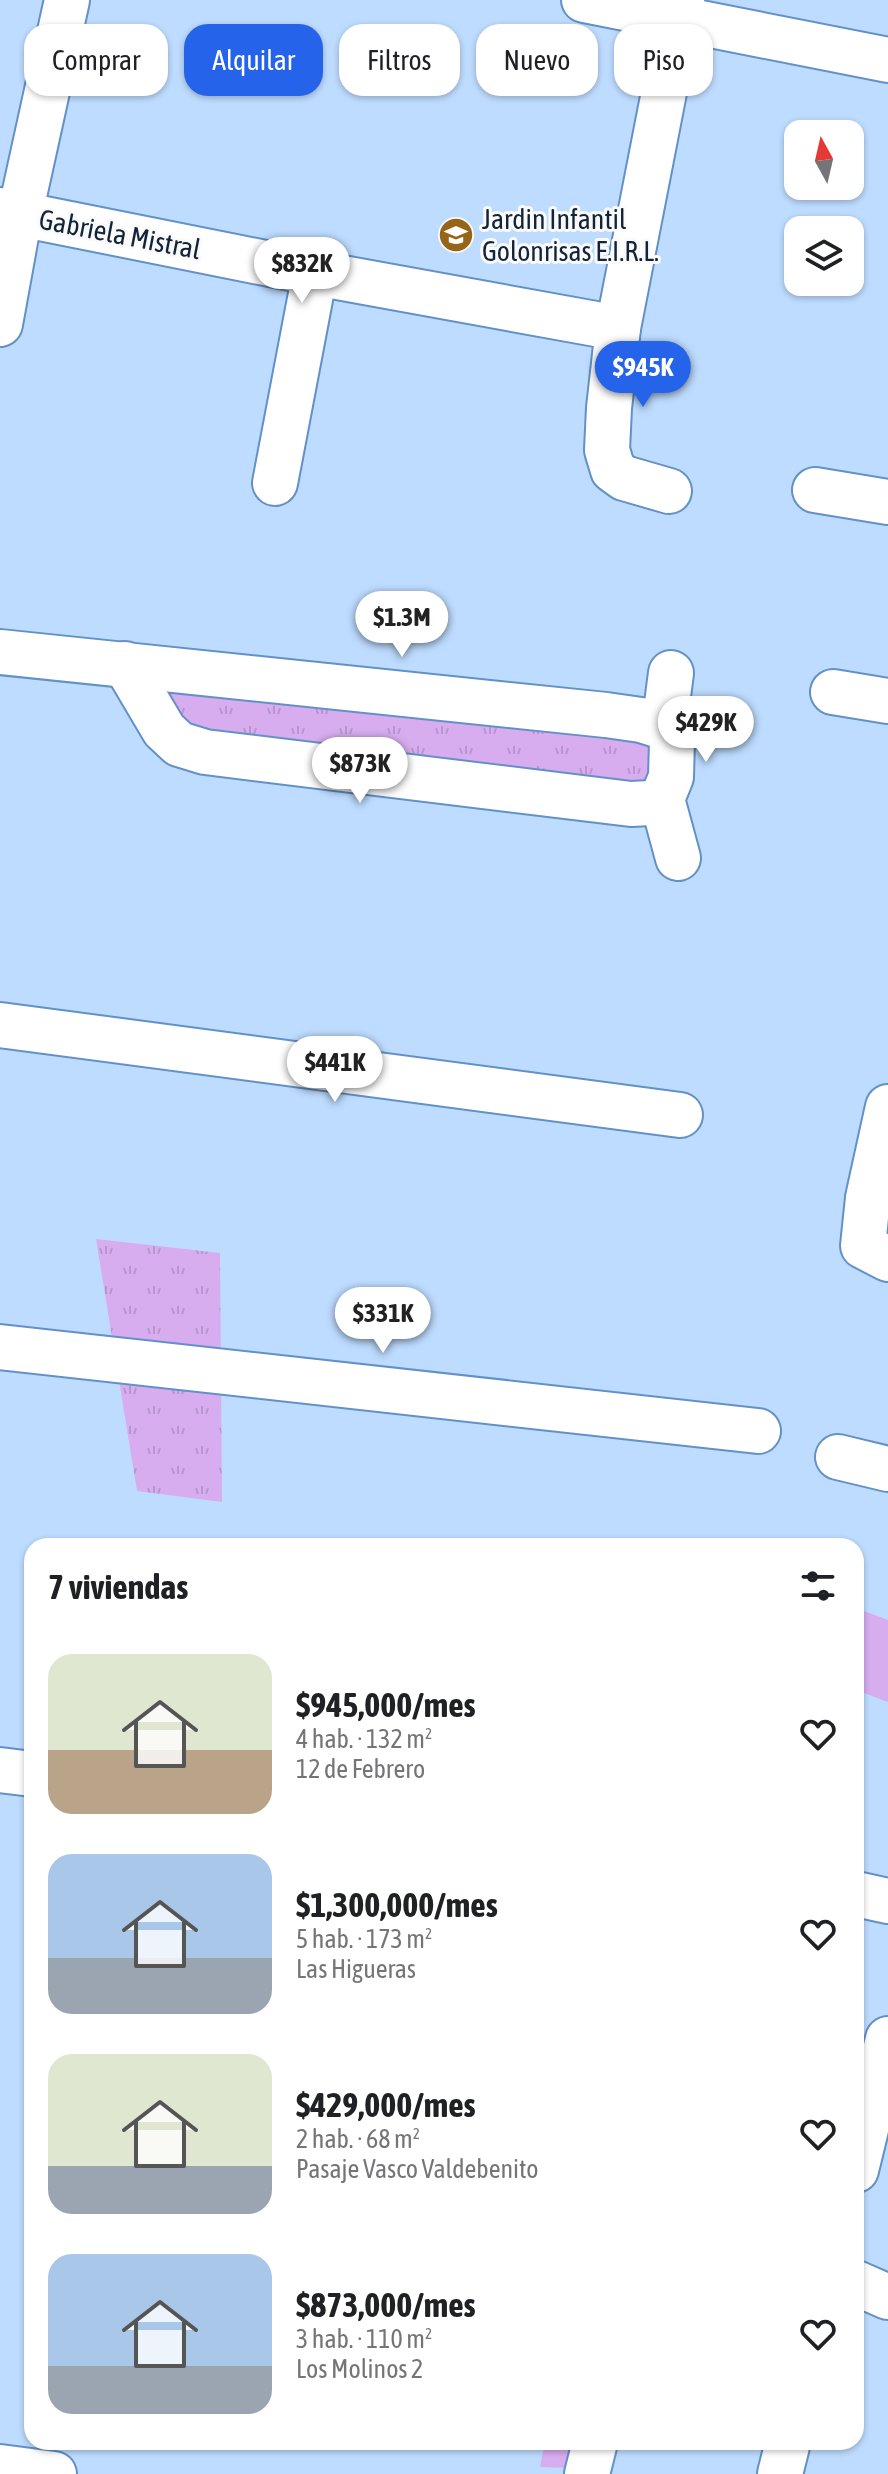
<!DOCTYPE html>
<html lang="es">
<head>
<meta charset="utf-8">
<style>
  :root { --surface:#fff; --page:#f6f6f6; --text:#202124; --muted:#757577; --accent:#2563eb }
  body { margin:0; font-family:"Asap Condensed",sans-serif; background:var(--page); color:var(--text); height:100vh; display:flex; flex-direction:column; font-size:30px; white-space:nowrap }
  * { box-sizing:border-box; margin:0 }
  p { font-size:26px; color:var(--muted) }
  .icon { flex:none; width:44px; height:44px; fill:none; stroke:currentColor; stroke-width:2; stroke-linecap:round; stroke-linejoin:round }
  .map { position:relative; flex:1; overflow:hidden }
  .side { position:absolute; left:24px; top:1538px; width:840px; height:912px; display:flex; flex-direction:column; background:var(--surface); border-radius:24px; box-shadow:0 2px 6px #0004 }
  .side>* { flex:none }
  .hud { position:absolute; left:24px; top:24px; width:840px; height:72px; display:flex; gap:16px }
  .needle { width:52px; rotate:352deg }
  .buttons { position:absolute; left:784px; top:120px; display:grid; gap:16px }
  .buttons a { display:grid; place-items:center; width:80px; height:80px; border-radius:16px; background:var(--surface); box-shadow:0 2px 6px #0004; font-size:40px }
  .price { position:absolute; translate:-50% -68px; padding:0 18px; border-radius:28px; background:#fff; color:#222; font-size:26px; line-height:52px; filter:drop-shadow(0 2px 4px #0008) }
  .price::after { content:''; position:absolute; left:50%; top:48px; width:24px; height:18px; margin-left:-12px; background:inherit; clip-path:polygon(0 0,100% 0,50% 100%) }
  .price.current { background:var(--accent); color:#fff }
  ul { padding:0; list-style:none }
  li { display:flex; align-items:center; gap:24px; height:200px; padding:0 24px }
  li span { display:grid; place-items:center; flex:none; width:224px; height:160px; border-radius:24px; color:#555 }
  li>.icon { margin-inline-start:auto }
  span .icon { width:96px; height:96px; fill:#fffc; stroke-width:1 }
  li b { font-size:34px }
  h2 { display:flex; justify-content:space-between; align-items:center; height:96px; padding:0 24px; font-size:34px }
  .pill { padding:0 28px; border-radius:24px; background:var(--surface); box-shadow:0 2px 6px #0004; font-size:28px; line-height:72px }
  .pill.current { background:var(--accent); color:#fff }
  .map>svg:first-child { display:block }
  .grass { fill:url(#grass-tufts) }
  .park { fill:#d7adf0 }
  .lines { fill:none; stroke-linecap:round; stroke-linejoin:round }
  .minor-casing { stroke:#6391c7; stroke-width:48 }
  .minor { stroke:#fff; stroke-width:44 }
  .labels { text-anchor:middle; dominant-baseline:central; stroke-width:6; stroke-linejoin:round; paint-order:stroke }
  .poi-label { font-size:28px; fill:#11243a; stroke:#fafafa; text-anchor:start }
  .street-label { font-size:28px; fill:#11243a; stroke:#fafafa }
</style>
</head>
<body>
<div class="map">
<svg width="888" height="2474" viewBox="0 0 888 2474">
  <defs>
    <pattern id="grass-tufts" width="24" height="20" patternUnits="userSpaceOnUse" patternTransform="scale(2)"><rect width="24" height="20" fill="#d7adf0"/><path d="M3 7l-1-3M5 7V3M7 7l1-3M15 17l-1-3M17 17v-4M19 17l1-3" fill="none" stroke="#b895cf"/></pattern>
  </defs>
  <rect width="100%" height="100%" fill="#bedcff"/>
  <!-- grass -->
  <g class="grass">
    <polygon points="155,682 657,743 655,783 641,788 179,730"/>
    <polygon points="96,1239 220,1253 222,1502 137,1491"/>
  </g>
  <!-- park -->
  <g class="park">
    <polygon points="856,1608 888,1620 888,1702 856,1690"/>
    <polygon points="545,2442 578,2442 573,2468 540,2467"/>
  </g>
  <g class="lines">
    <!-- minor casing -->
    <g class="minor-casing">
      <g id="minor">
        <polyline points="584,0 888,60"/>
        <polyline points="0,210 315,273 618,328"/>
        <polyline points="0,324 20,214 67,0"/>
        <polyline points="275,483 315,273"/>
        <polyline points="815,490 888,502"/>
        <polyline points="669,491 624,478 613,470 607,450 609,408 618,328 682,0"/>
        <polyline points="0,652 606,715 641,720 664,727"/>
        <polyline points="125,664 164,730 179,744 205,752 631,804 651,803 662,799"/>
        <polyline points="671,673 664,727 672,740 671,777 662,799 678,858"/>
        <polyline points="833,692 888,701"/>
        <polyline points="0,1025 680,1115"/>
        <polyline points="888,1107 868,1198 863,1246 888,1259"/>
        <polyline points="0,1347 758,1431"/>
        <polyline points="838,1457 888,1469"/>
        <polyline points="0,1770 32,1774"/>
        <polyline points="856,1894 888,1901"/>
        <polyline points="856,2170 888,2039"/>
        <polyline points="856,2283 888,2297"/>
        <polyline points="0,2467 54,2474"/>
        <polyline points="587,2474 595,2442"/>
        <polyline points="780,2474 788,2442"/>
      </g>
    </g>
    <!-- minor -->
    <use href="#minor" class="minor"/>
  </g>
  <!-- icons -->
  <defs>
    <g id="school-disc" transform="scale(1.8)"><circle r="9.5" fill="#966517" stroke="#fafafa"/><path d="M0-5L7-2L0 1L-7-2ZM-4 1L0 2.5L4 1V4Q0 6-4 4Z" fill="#fff"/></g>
  </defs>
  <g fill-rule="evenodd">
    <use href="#school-disc" x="456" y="235"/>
  </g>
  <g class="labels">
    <!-- poi labels -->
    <g class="poi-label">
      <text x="482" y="219">Jardin Infantil<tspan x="482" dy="32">Golonrisas E.I.R.L.</tspan></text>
    </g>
    <!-- street labels -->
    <g class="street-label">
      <text transform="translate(120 234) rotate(11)">Gabriela Mistral</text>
    </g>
  </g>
</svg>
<div class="buttons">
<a><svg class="needle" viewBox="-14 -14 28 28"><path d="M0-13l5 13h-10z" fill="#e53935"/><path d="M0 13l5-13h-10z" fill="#757577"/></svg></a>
<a><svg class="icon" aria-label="layers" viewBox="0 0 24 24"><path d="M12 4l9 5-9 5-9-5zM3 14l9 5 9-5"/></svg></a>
</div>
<b class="price" style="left:302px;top:305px">$832K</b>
<b class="price current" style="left:643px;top:409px">$945K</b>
<b class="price" style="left:402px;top:659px">$1.3M</b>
<b class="price" style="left:706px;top:764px">$429K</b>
<b class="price" style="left:360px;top:805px">$873K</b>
<b class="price" style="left:335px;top:1104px">$441K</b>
<b class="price" style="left:383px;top:1355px">$331K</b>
<div class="hud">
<a class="pill">Comprar</a>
<a class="pill current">Alquilar</a>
<a class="pill">Filtros</a>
<a class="pill">Nuevo</a>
<a class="pill">Piso</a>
</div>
<section class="side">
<h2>7 viviendas<svg class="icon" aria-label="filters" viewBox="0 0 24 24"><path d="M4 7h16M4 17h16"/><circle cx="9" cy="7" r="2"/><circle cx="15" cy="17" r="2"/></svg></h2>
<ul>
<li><span style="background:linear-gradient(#dfe7d0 60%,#b9a48a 0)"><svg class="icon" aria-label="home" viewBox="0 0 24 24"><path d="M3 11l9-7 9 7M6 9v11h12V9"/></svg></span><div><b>$945,000/mes</b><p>4 hab. · 132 m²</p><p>12 de Febrero</p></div><svg class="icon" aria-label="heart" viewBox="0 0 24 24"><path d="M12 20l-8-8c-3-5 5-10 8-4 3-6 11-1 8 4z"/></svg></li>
<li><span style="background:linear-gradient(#a9c7e8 65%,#9aa5b1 0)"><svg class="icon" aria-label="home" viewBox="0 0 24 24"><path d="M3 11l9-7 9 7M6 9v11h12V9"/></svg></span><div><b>$1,300,000/mes</b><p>5 hab. · 173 m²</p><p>Las Higueras</p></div><svg class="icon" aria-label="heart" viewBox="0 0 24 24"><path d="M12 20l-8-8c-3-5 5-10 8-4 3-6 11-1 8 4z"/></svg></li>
<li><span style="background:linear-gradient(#dfe7d0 70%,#9aa5b1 0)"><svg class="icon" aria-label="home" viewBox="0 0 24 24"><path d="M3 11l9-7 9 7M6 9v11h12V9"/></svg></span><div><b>$429,000/mes</b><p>2 hab. · 68 m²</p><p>Pasaje Vasco Valdebenito</p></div><svg class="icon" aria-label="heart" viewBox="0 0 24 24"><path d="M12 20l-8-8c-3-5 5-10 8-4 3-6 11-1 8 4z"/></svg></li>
<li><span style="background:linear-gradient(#a9c7e8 70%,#9aa5b1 0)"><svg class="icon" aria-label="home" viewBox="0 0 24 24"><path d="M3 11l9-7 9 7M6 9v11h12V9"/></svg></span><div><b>$873,000/mes</b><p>3 hab. · 110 m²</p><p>Los Molinos 2</p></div><svg class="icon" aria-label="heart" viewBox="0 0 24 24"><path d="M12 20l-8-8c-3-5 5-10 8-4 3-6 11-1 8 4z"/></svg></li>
</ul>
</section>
</div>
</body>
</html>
